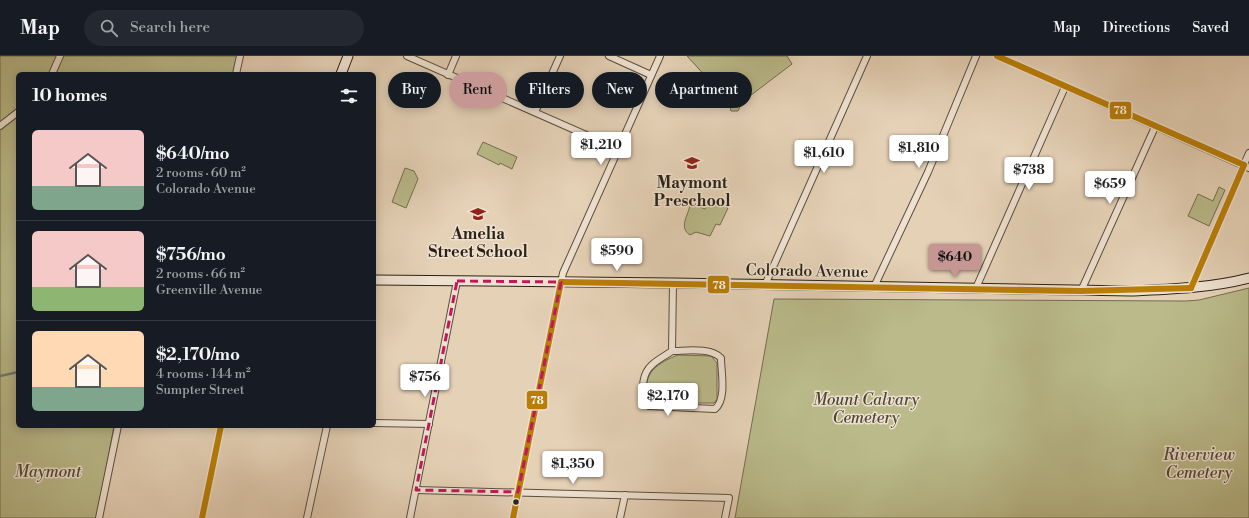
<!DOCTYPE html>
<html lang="en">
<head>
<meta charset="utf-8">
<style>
  :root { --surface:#171b24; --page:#242831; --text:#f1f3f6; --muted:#9ea1a6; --line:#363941; --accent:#c59692 }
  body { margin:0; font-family:"Libre Bodoni",serif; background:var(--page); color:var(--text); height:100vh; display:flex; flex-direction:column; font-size:15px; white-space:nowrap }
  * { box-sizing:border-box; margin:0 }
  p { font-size:13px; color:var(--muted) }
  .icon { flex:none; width:22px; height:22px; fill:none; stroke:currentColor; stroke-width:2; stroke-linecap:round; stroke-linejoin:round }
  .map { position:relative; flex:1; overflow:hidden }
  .drawer { position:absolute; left:16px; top:16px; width:360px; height:356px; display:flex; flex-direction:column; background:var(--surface); border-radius:6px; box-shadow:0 2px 10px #0003 }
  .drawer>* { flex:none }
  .hud { position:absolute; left:388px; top:16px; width:380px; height:36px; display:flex; gap:8px }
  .price { position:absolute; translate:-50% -34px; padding:0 9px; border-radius:4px; background:#fff; color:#222; font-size:13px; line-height:26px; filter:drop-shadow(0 1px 2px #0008) }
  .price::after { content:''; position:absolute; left:50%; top:24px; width:12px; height:9px; margin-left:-6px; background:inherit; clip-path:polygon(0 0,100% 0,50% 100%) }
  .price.current { background:var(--accent); color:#111 }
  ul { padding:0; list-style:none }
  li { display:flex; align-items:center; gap:12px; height:100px; padding:0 16px }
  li+li { border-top:1px solid var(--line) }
  li span { display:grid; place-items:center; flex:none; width:112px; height:80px; border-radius:6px; color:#555 }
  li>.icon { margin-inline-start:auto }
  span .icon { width:48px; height:48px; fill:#fffc; stroke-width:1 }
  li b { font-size:17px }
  h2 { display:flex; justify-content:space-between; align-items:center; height:48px; padding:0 16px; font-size:17px }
  .tag { padding:0 14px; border-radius:18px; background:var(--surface); box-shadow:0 2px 10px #0003; font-size:14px; line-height:36px }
  .tag.current { background:var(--accent); color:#111 }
  header { display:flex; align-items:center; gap:24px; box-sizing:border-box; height:56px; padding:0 20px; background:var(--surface); border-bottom:1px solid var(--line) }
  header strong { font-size:19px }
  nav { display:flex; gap:22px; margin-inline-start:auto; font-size:14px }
  .search { width:280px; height:36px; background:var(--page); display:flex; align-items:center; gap:10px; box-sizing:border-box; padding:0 14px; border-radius:22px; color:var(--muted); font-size:15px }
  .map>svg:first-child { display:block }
  .green { fill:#baba8a; stroke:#726e50 }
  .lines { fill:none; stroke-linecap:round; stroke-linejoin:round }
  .stream { stroke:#6d7a77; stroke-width:2.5 }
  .street-casing { stroke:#5a4e3f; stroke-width:8 }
  .secondary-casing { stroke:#2b2217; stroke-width:11 }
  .street { stroke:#eee1d0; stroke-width:6 }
  .secondary { stroke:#eee1d0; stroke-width:9 }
  .bus-1-casing { stroke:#eee1d0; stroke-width:9 }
  .bus-1 { stroke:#ba7e07; stroke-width:6 }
  .marked { fill:none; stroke:#c2185b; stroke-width:3; stroke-dasharray:8 5; stroke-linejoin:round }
  .bus-dot { fill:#2b2217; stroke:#eee1d0; stroke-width:1.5 }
  .labels { text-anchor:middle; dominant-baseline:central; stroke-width:3; stroke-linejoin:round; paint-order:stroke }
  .poi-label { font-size:16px; font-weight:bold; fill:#2b2217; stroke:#eee1d0 }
  .street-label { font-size:16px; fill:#2b2217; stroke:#eee1d0 }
  .park-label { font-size:16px; font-style:italic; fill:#4f4834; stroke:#eee1d0 }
  .line-badge { stroke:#eee1d0; stroke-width:1.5 }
  .badge-label { font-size:11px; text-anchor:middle; font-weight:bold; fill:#fff }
</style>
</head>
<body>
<header>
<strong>Map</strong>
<div class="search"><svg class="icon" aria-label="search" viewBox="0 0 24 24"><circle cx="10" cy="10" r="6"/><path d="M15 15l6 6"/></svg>Search here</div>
<nav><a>Map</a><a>Directions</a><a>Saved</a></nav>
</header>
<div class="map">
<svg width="1249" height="462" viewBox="0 0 1249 462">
  <rect width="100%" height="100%" fill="#e5d1b6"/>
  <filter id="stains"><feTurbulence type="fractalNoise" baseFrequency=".005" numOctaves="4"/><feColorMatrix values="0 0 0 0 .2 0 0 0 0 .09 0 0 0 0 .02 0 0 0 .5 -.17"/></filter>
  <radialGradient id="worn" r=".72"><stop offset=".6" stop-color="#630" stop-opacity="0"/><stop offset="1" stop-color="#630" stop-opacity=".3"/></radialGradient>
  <!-- green -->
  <g class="green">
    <polygon points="0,0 239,0 234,18 18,18 18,370 114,370 97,462 0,462"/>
    <polygon points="687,0 787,0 792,8 742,46 738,55 731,55 729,46"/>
    <polygon points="483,86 517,101 512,113 500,107 499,109 477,98"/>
    <polygon points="405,112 414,115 418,123 406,152 392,146"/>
    <polygon points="1219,131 1225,134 1209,170 1188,160 1198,138 1213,145"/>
    <path d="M709,144L728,152L720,169L716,168L710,180L696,176L690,179C679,172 687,161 690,150L694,148L697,149L699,146L702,147L700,151L705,153Z"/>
    <polygon points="1249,232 1249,462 735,462 774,243 1185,245 1199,244"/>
    <path d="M678,299L711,300L717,307V343L714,347H656C644,341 644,324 653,314C659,307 670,302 678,299Z"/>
  </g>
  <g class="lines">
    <!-- stream -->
    <polyline class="stream" points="0,320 18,316"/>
    <!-- street casing -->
    <g class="street-casing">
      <g id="street">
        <polyline points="407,0 618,93"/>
        <polyline points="609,0 651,19"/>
        <polyline points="997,0 1249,112"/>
        <polyline points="52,18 60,0"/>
        <polyline points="236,18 240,0"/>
        <polyline points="448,19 456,0"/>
        <polyline points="535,56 560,0"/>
        <polyline points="0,70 18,56"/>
        <polyline points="765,229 867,0"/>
        <polyline points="874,231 928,116 976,0"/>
        <polyline points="976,232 1065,31"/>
        <polyline points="1191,232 1249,97"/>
        <polyline points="1081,235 1155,71"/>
        <path d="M672,295C686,295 710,291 721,302C721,316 727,343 715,353L649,350C641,341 641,322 649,312C654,305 665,300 672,295L673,227"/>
        <polyline points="374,367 429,368"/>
        <polyline points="416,434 729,442 725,462"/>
        <polyline points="99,462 118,370"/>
        <polyline points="202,462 221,370"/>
        <polyline points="307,462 327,370"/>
        <polyline points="410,462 457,225"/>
        <polyline points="513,462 563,217 660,0"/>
        <polyline points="620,462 625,439"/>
      </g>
    </g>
    <!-- secondary casing -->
    <g class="secondary-casing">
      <g id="secondary">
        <polyline points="341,18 348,0"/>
        <path d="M374,224L673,227L1131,235C1171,233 1210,232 1249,222"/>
      </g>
    </g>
    <!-- street -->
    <use href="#street" class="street"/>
    <!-- secondary -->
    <use href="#secondary" class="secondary"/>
    <!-- bus-1 casing -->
    <g class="bus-1-casing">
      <g id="bus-1">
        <polyline points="997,0 1244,109"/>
        <polyline points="561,226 1081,235 1191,232"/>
        <polyline points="1191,232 1244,109"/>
        <polyline points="202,462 221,370"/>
        <polyline points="513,462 561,226"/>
      </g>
    </g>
    <!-- bus-1 -->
    <use href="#bus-1" class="bus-1"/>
  </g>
  <!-- marked area -->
  <path class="marked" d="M457,225L561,226L518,436L416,434Z"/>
  <!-- icons -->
  <defs>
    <g id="school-bare" transform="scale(1.2)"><path d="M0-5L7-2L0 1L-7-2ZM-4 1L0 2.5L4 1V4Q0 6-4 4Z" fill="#8f2418" stroke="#eee1d0" stroke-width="2.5" paint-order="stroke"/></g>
  </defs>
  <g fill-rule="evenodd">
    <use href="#school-bare" x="692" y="107"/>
    <use href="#school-bare" x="478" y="158"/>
  </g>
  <!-- markers -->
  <circle class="bus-dot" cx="516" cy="446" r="3.5"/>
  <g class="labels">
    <!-- poi labels -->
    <g class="poi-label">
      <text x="692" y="127">Maymont<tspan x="692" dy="18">Preschool</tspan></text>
      <text x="478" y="178">Amelia<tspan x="478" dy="18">Street School</tspan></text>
    </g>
    <!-- street labels -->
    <g class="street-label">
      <text transform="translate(807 215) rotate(1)">Colorado Avenue</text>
    </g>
    <!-- park labels -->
    <g class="park-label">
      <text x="866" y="344">Mount Calvary<tspan x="866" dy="18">Cemetery</tspan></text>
      <text x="1199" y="399">Riverview<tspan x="1199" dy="18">Cemetery</tspan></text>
      <text x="48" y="416">Maymont</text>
    </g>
  </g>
  <g class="line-badge">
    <rect x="1109" y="45" width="23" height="19" rx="4" fill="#ba7e07"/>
    <rect x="707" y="219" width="23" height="19" rx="4" fill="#ba7e07"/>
    <rect x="526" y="334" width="22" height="20" rx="4" fill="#ba7e07"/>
  </g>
  <g class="badge-label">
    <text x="1120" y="58">78</text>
    <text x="719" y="233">78</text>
    <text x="537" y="348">78</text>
  </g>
  <rect width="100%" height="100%" filter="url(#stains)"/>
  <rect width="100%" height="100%" fill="url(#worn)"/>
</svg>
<b class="price" style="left:601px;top:110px">$1,210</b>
<b class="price" style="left:919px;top:113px">$1,810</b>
<b class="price" style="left:824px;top:118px">$1,610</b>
<b class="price" style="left:1029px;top:135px">$738</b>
<b class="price" style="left:1110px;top:149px">$659</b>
<b class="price" style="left:617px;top:216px">$590</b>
<b class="price current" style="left:955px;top:222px">$640</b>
<b class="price" style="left:425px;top:342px">$756</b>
<b class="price" style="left:668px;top:361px">$2,170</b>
<b class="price" style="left:573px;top:429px">$1,350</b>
<div class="hud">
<a class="tag">Buy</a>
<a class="tag current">Rent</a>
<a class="tag">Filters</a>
<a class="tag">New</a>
<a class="tag">Apartment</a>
</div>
<section class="drawer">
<h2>10 homes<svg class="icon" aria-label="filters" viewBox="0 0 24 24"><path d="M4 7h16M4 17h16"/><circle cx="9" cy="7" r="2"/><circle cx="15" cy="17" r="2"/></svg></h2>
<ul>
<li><span style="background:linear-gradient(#f6c9c9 70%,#7fa58c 0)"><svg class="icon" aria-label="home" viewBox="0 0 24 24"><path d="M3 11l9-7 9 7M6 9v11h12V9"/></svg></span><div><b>$640/mo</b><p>2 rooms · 60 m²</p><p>Colorado Avenue</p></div></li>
<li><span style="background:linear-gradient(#f6c9c9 70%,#8fb573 0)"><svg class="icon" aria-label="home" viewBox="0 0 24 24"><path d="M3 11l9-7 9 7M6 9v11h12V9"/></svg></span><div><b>$756/mo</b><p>2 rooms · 66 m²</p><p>Greenville Avenue</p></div></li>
<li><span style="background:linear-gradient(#ffd9b3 70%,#7fa58c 0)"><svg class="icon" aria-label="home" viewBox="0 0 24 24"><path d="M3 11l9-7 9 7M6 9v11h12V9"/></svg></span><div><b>$2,170/mo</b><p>4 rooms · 144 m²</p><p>Sumpter Street</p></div></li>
</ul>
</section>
</div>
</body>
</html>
